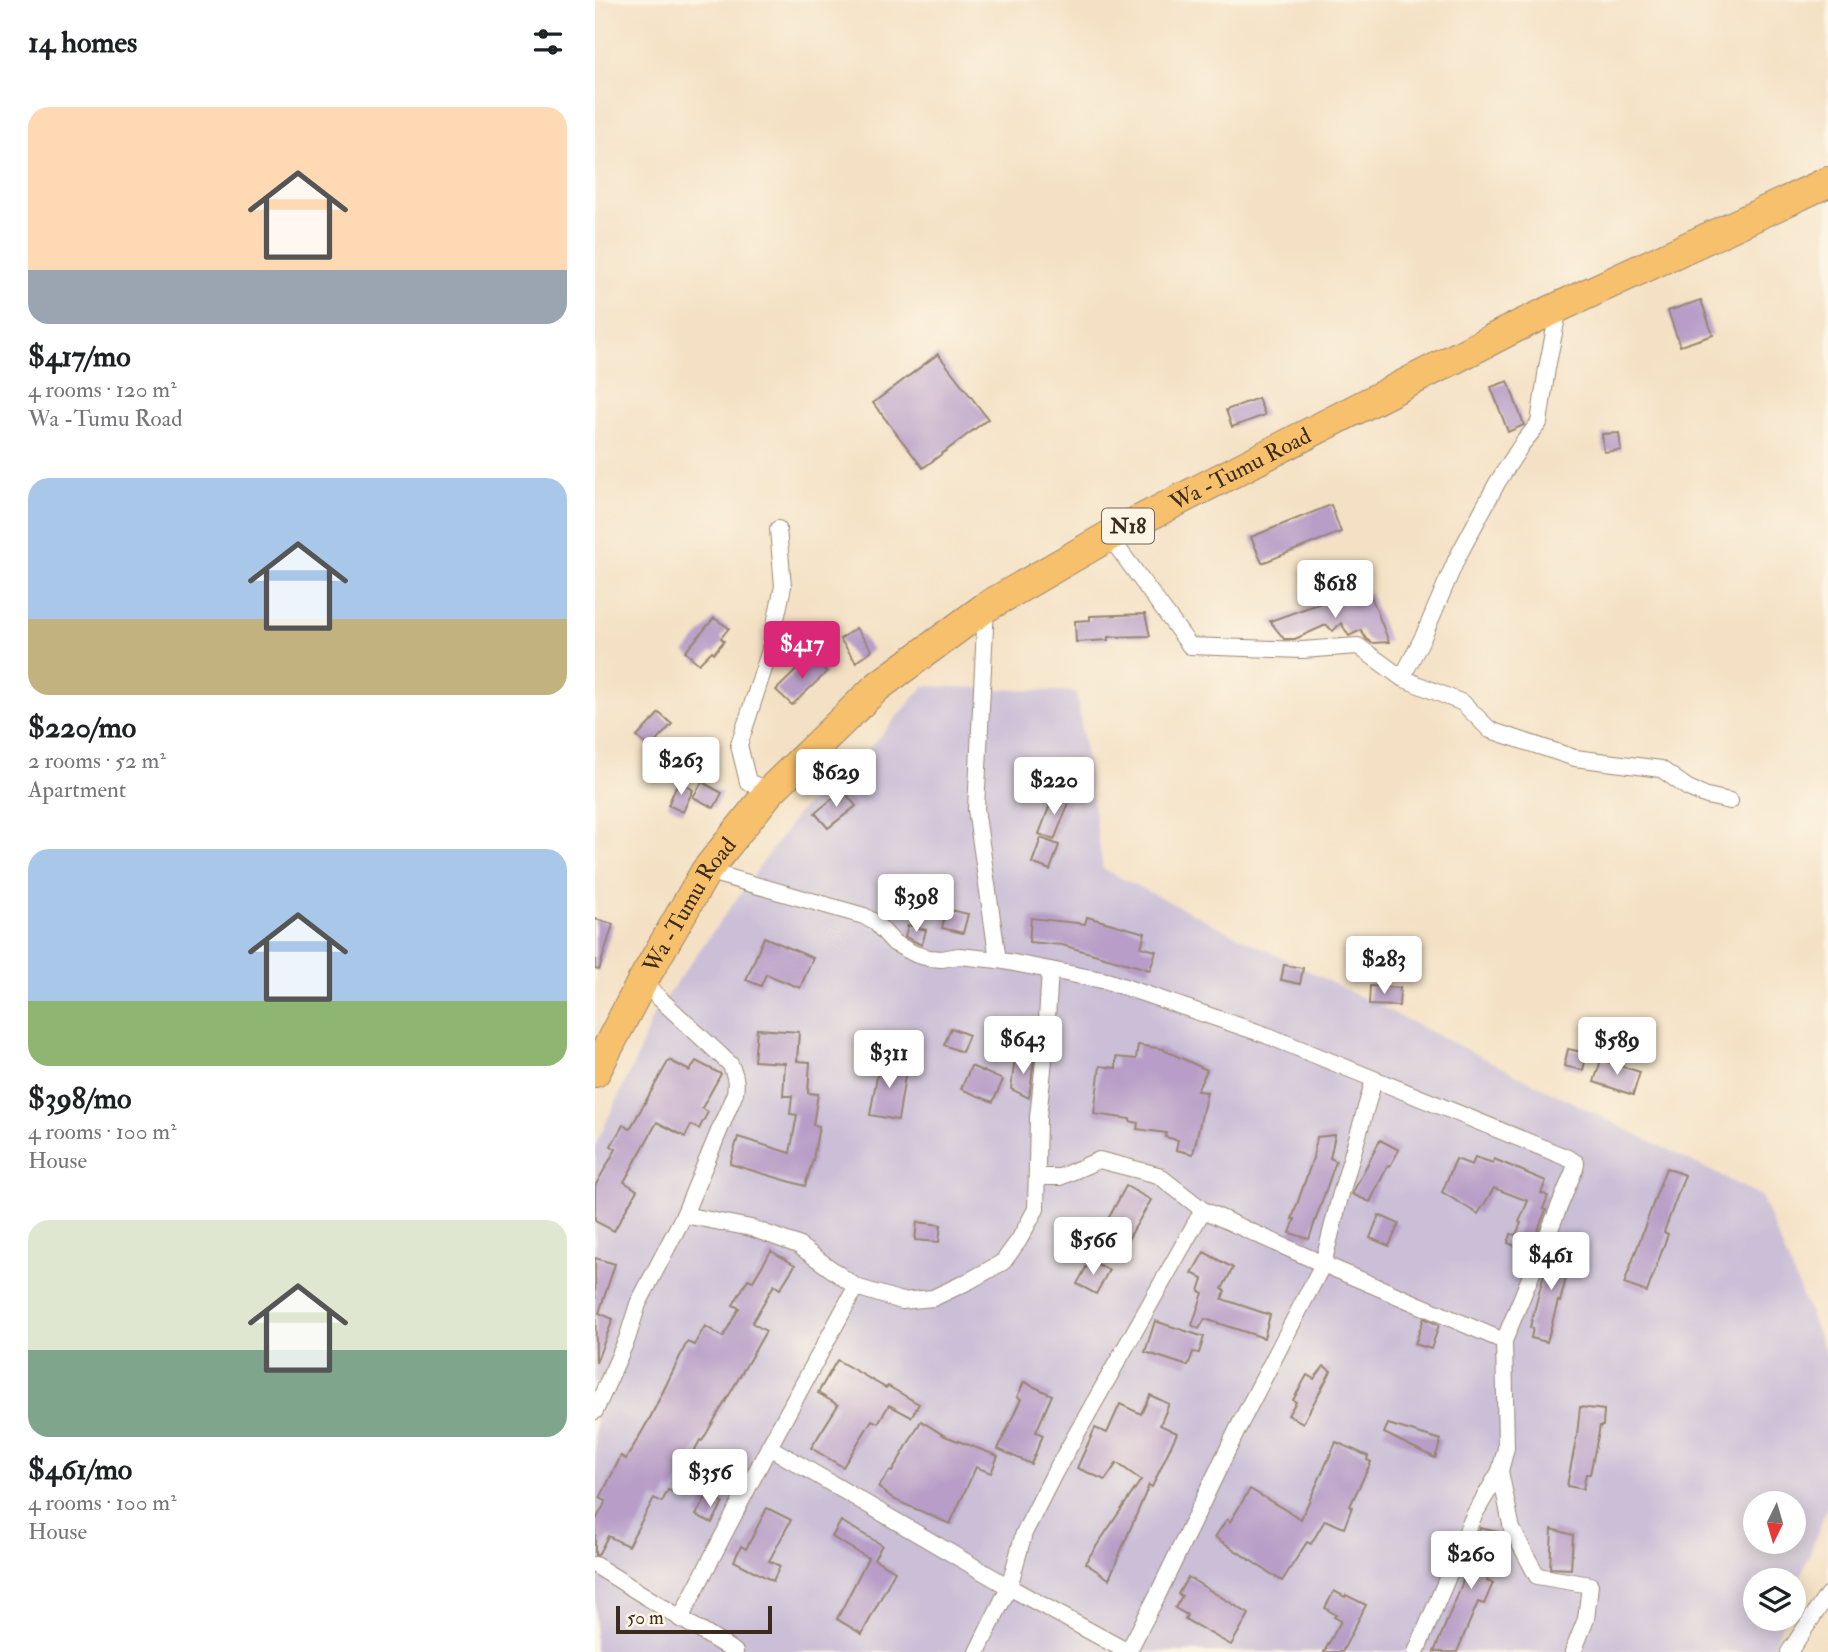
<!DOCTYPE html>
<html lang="en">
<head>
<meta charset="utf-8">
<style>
  :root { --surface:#fff; --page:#f2f2f2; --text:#202124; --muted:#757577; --accent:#db2777 }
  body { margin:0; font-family:"IM FELL Double Pica",serif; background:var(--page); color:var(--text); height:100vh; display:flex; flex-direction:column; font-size:26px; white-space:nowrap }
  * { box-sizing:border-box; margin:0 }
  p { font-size:23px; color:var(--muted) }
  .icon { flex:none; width:38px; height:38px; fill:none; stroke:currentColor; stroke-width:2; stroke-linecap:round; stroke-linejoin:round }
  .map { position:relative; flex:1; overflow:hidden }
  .panel { display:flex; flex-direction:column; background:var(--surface); width:595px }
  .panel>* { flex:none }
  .needle { width:46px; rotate:185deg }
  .fabs { position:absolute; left:1148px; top:1491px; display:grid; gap:14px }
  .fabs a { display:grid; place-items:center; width:63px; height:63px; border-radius:50%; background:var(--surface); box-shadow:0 4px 18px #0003; font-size:35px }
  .scale { position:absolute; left:21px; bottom:18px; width:156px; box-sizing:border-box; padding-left:7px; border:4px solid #3b2a1e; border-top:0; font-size:19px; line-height:24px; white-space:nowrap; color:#3b2a1e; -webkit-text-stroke:5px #fcf5e5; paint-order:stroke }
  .price { position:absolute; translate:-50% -60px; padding:0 16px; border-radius:7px; background:#fff; color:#222; font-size:23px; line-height:46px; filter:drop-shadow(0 2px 4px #0008) }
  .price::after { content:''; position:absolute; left:50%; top:42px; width:21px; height:16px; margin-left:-10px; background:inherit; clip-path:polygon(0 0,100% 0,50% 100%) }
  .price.active { background:var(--accent); color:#fff }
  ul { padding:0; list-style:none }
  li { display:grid; align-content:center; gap:14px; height:371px; padding:0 28px }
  li span { display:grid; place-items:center; height:217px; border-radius:21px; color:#555 }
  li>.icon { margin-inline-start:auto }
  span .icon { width:126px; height:126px; fill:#fffc; stroke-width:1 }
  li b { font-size:30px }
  h2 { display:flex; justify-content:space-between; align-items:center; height:84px; padding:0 28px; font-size:30px }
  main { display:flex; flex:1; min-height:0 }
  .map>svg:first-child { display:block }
  .industrial { fill:#cabfd7; fill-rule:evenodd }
  .building { fill:#b79dc7 }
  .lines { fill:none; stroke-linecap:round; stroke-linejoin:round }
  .street-casing { stroke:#988672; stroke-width:18 }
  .highway-casing { stroke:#988672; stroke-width:32 }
  .street { stroke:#fff; stroke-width:16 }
  .highway { stroke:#f7c06c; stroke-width:30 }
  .labels { text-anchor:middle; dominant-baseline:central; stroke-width:5; stroke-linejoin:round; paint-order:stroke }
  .shield { fill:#fcf5e5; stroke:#75675a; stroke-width:2 }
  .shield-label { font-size:21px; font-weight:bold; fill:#3b2a1e }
  .street-label { font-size:23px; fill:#3b2a1e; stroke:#fcf5e5 }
</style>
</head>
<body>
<main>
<section class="panel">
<h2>14 homes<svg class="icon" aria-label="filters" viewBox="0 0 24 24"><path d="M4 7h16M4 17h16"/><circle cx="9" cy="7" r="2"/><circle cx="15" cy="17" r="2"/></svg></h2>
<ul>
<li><span style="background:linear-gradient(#ffd9b3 75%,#9aa5b1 0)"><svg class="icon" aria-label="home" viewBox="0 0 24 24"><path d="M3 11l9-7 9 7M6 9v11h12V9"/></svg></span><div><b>$417/mo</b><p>4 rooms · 120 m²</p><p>Wa -Tumu Road</p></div></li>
<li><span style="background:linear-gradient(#a9c7e8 65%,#c2b280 0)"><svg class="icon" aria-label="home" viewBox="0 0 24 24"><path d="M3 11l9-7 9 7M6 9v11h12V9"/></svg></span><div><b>$220/mo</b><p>2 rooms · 52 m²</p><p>Apartment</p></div></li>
<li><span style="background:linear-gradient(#a9c7e8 70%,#8fb573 0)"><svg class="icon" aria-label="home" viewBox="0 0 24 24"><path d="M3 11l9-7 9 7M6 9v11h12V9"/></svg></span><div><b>$398/mo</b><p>4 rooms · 100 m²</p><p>House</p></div></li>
<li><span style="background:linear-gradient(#dfe7d0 60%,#7fa58c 0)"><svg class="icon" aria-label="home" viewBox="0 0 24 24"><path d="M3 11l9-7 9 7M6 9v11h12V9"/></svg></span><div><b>$461/mo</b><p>4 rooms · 100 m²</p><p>House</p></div></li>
</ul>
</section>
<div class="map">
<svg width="1233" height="1652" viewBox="0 0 1233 1652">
  <rect width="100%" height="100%" fill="#fcf5e5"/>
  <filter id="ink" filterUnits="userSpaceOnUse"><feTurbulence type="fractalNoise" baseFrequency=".0143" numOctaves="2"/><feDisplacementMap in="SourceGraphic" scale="14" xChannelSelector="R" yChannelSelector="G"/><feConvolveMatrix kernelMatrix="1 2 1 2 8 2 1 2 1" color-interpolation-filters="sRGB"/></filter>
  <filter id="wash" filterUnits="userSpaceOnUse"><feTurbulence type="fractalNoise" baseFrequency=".00686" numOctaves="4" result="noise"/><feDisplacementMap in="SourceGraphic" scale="28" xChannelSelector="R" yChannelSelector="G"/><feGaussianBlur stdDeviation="1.57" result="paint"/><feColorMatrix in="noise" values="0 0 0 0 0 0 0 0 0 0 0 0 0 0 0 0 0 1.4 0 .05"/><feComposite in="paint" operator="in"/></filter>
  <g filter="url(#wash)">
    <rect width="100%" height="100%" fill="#f4e1c5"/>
    <!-- industrial -->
    <path class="industrial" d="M329,686L481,692L508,869L1166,1196L1233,1358V1505L1199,1594V1580H1160V1619H1189L1177,1652H0V1146L43,1055L58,1015L204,812L273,750ZM1160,1503H1199V1542H1160Z"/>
    <g id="blocks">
      <!-- building -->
      <g class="building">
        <polygon points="1106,300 1118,335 1085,346 1073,311"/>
        <polygon points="343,354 393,419 328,468 278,403"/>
        <polygon points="913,381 929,425 913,432 896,387"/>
        <polygon points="663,398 670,415 637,427 631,410"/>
        <polygon points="1024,433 1026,450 1009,452 1007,434"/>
        <polygon points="736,505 746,532 667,563 656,537"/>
        <polygon points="774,591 794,642 777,643 771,639 766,630 754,636 746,623 738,631 731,625 700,639 689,639 675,621 734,600 743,603 758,603"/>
        <polygon points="550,614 555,636 513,637 513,640 481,642 480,621 495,620 495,616"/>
        <polygon points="119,618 134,628 126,638 129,641 119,653 117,651 104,664 90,652"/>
        <polygon points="261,628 277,650 261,662 245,639"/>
        <polygon points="216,656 232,672 197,705 181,690"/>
        <polygon points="64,713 77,724 55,748 42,737"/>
        <polygon points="84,780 98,790 88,812 73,805"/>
        <polygon points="107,782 127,793 119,808 98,797"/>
        <polygon points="248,790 261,806 233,828 220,813"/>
        <polygon points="459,794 475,800 459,840 444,834"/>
        <polygon points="446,838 464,845 455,870 437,863"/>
        <polygon points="351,909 373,914 368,933 347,928"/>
        <polygon points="492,917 550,933 546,947 561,951 555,970 467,945 434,942 436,918 490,924"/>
        <polygon points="0,919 18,924 4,970 0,969"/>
        <polygon points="313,925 331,930 327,945 310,937"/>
        <polygon points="169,937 218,958 205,988 171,974 166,986 151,980"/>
        <polygon points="689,965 708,968 705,984 686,980"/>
        <polygon points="775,986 805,988 804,1006 774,1005"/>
        <polygon points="356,1028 374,1035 367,1052 349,1045"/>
        <polygon points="162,1029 204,1032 202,1061 215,1062 213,1093 223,1094 218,1125 224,1126 218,1160 210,1186 135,1164 143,1137 195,1153 202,1115 195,1114 197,1096 188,1096 190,1063 159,1061"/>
        <polygon points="543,1045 569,1049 569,1050 612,1070 602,1091 612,1092 598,1154 581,1150 583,1140 570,1137 571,1133 542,1129 543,1123 535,1121 535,1119 499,1114 505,1066 521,1068 521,1057 541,1059"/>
        <polygon points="973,1049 992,1053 988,1070 969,1066"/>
        <polygon points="420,1057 439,1059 434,1098 416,1089"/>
        <polygon points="285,1059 312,1064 303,1120 275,1115"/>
        <polygon points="74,1060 95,1071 101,1061 126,1074 107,1108 113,1112 104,1129 96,1125 90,1137 62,1122 29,1182 42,1190 19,1231 0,1221 0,1186 21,1149 16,1146 28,1125 35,1129"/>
        <polygon points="1006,1060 1045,1072 1038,1095 999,1082"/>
        <polygon points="376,1066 408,1080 398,1102 366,1089"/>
        <polygon points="740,1135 735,1158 741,1161 714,1239 695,1233 700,1219 697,1219 718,1158 722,1137"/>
        <polygon points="785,1140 804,1150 795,1166 793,1165 775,1202 757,1194"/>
        <polygon points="880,1157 898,1163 899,1159 951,1181 946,1193 953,1196 948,1209 951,1210 934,1252 913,1243 916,1234 921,1235 926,1223 924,1222 933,1201 899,1188 883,1214 847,1192 861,1159 877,1165"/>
        <polygon points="1071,1168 1090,1175 1069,1232 1073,1234 1052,1292 1029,1284"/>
        <polygon points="531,1186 556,1200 532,1241 508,1228"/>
        <polygon points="784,1215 804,1224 794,1246 775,1238"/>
        <polygon points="322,1222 346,1225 344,1242 320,1240"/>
        <polygon points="960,1244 978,1249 965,1302 963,1301 952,1342 936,1338 938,1328 935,1327 951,1266"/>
        <polygon points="176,1251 200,1265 185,1289 179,1285 157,1323 171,1331 137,1390 107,1441 105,1440 78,1492 73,1490 67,1502 59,1498 33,1546 13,1536 3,1555 0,1555 0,1522 11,1501 5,1498 26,1456 31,1459 56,1416 92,1342 99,1345 110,1326 128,1337 144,1308 138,1305 153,1279 158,1281"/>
        <polygon points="609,1252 638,1268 627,1289 630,1291 627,1299 675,1315 669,1338 610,1319 604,1329 597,1325 608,1293 604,1291 608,1279 597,1273"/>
        <polygon points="0,1258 20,1264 4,1313 18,1319 1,1363"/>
        <polygon points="495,1260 514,1270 501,1294 482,1284"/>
        <polygon points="829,1318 844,1325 836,1349 820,1344"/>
        <polygon points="560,1321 609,1337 604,1353 598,1352 593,1366 550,1352"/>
        <polygon points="242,1360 291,1388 293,1386 324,1404 316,1417 294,1405 283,1423 277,1420 248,1467 216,1448 243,1405 223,1393"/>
        <polygon points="729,1366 736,1371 708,1423 693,1415 701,1402 698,1400 712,1375 719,1379"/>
        <polygon points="429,1382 457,1395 441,1432 448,1435 436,1464 403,1449 426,1399 422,1397"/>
        <polygon points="555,1395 574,1404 565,1425 582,1433 557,1487 554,1485 514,1579 490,1563 546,1480 522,1463 510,1480 482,1468 500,1428 512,1433 525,1404 546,1414"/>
        <polygon points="985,1407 1009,1410 1008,1426 1005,1426 995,1474 991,1474 988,1489 972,1486 982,1435"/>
        <polygon points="326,1421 350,1436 403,1456 396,1473 381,1467 355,1524 300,1500 283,1487 295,1471 297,1472"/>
        <polygon points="793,1424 846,1440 840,1458 789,1433"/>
        <polygon points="741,1442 773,1456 772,1460 776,1462 755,1506 757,1507 749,1528 730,1520 716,1544 712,1542 687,1581 620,1537 632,1519 635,1522 655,1489 706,1519"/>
        <polygon points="112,1495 128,1503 117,1523 101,1515"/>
        <polygon points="172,1508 196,1520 174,1561 185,1566 178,1581 139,1561 146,1546 151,1549"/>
        <polygon points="246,1521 287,1545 279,1559 300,1571 267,1634 242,1619 273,1558 237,1537"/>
        <polygon points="885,1528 907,1533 892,1581 898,1583 889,1604 883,1602 862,1652 839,1652 866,1587 876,1552 879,1552"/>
        <polygon points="957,1529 978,1535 976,1569 955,1568"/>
        <polygon points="593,1577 654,1614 636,1645 590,1619 592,1615 580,1608 587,1596 583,1594"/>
        <polygon points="739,1591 750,1597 751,1595 771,1605 747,1652 729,1652 746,1621 739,1617 741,1615 730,1608"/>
      </g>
    </g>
  </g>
  <g filter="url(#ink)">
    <use href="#blocks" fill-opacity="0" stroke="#988672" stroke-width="2"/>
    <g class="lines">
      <!-- street casing -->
      <g class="street-casing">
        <g id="street">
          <polyline points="514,536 595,646 707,650 763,646 807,678 868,703 895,730 980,758 1066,769 1093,788 1112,796 1135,801"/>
          <polyline points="391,607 381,809 403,960"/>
          <polyline points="807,678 829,635 862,558 902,483 927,444 944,423 952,368 964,308"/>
          <polyline points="175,791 153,782 144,745 174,653 188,586 183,529"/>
          <polyline points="111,871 269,916 281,923 299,943 320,954 334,958 347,959 364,956 403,960 512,981 671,1035 975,1159 981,1163 980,1168 909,1341 911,1448 905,1471 879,1515 821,1652"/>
          <polyline points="443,1177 465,1177 504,1160 563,1175 608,1210 728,1264 909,1341"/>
          <polyline points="89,1215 156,1228 203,1245 261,1287 307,1301 338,1298 374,1281 408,1262 424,1240 441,1209 443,1117 450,1051 455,970"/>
          <path d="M0,1411L32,1339L43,1304L89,1215L140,1093C142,1081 140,1074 135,1064L47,982"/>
          <polyline points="174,1447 414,1587 533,1652"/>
          <polyline points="905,1471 917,1529 942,1576 995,1585 991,1619 978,1652"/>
          <polyline points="0,1565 140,1652"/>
          <polyline points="85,1619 174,1447 261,1287"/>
          <polyline points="382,1652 414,1587 429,1533 460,1472 608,1210"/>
          <polyline points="533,1652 562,1596 647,1420 728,1264 745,1197 779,1080"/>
          <polyline points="1194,1652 1233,1594"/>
        </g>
      </g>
      <!-- highway casing -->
      <g class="highway-casing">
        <g id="highway">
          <path id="s1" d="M0,1072L47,982L111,871L175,791L282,687L391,607L514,536L921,327L1233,182"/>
        </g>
      </g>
      <!-- street -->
      <use href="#street" class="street"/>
      <!-- highway -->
      <use href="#highway" class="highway"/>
    </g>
  </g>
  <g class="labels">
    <!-- shield labels -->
    <rect class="shield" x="507" y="508.5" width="52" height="35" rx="5"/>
    <g class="shield-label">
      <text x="533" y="526">N18</text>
    </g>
    <!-- street labels -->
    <g class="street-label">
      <text stroke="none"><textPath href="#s1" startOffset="906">Wa -Tumu Road</textPath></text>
      <text stroke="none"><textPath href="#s1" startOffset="192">Wa -Tumu Road</textPath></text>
    </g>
  </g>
</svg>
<div class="fabs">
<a><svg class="needle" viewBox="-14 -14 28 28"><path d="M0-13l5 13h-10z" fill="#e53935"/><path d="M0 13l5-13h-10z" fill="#757577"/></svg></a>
<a><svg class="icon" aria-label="layers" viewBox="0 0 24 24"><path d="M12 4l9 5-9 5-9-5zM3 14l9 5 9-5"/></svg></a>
</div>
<div class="scale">50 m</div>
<b class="price" style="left:740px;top:620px">$618</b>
<b class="price active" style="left:207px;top:681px">$417</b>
<b class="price" style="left:86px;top:797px">$263</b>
<b class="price" style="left:241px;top:809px">$629</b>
<b class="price" style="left:459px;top:817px">$220</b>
<b class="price" style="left:321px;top:934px">$398</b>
<b class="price" style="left:789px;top:996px">$283</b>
<b class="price" style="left:428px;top:1076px">$643</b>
<b class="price" style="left:1022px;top:1077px">$589</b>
<b class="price" style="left:294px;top:1090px">$311</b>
<b class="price" style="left:498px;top:1277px">$566</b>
<b class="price" style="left:956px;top:1292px">$461</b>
<b class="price" style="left:115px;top:1509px">$356</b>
<b class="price" style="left:876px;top:1591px">$260</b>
</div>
</main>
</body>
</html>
